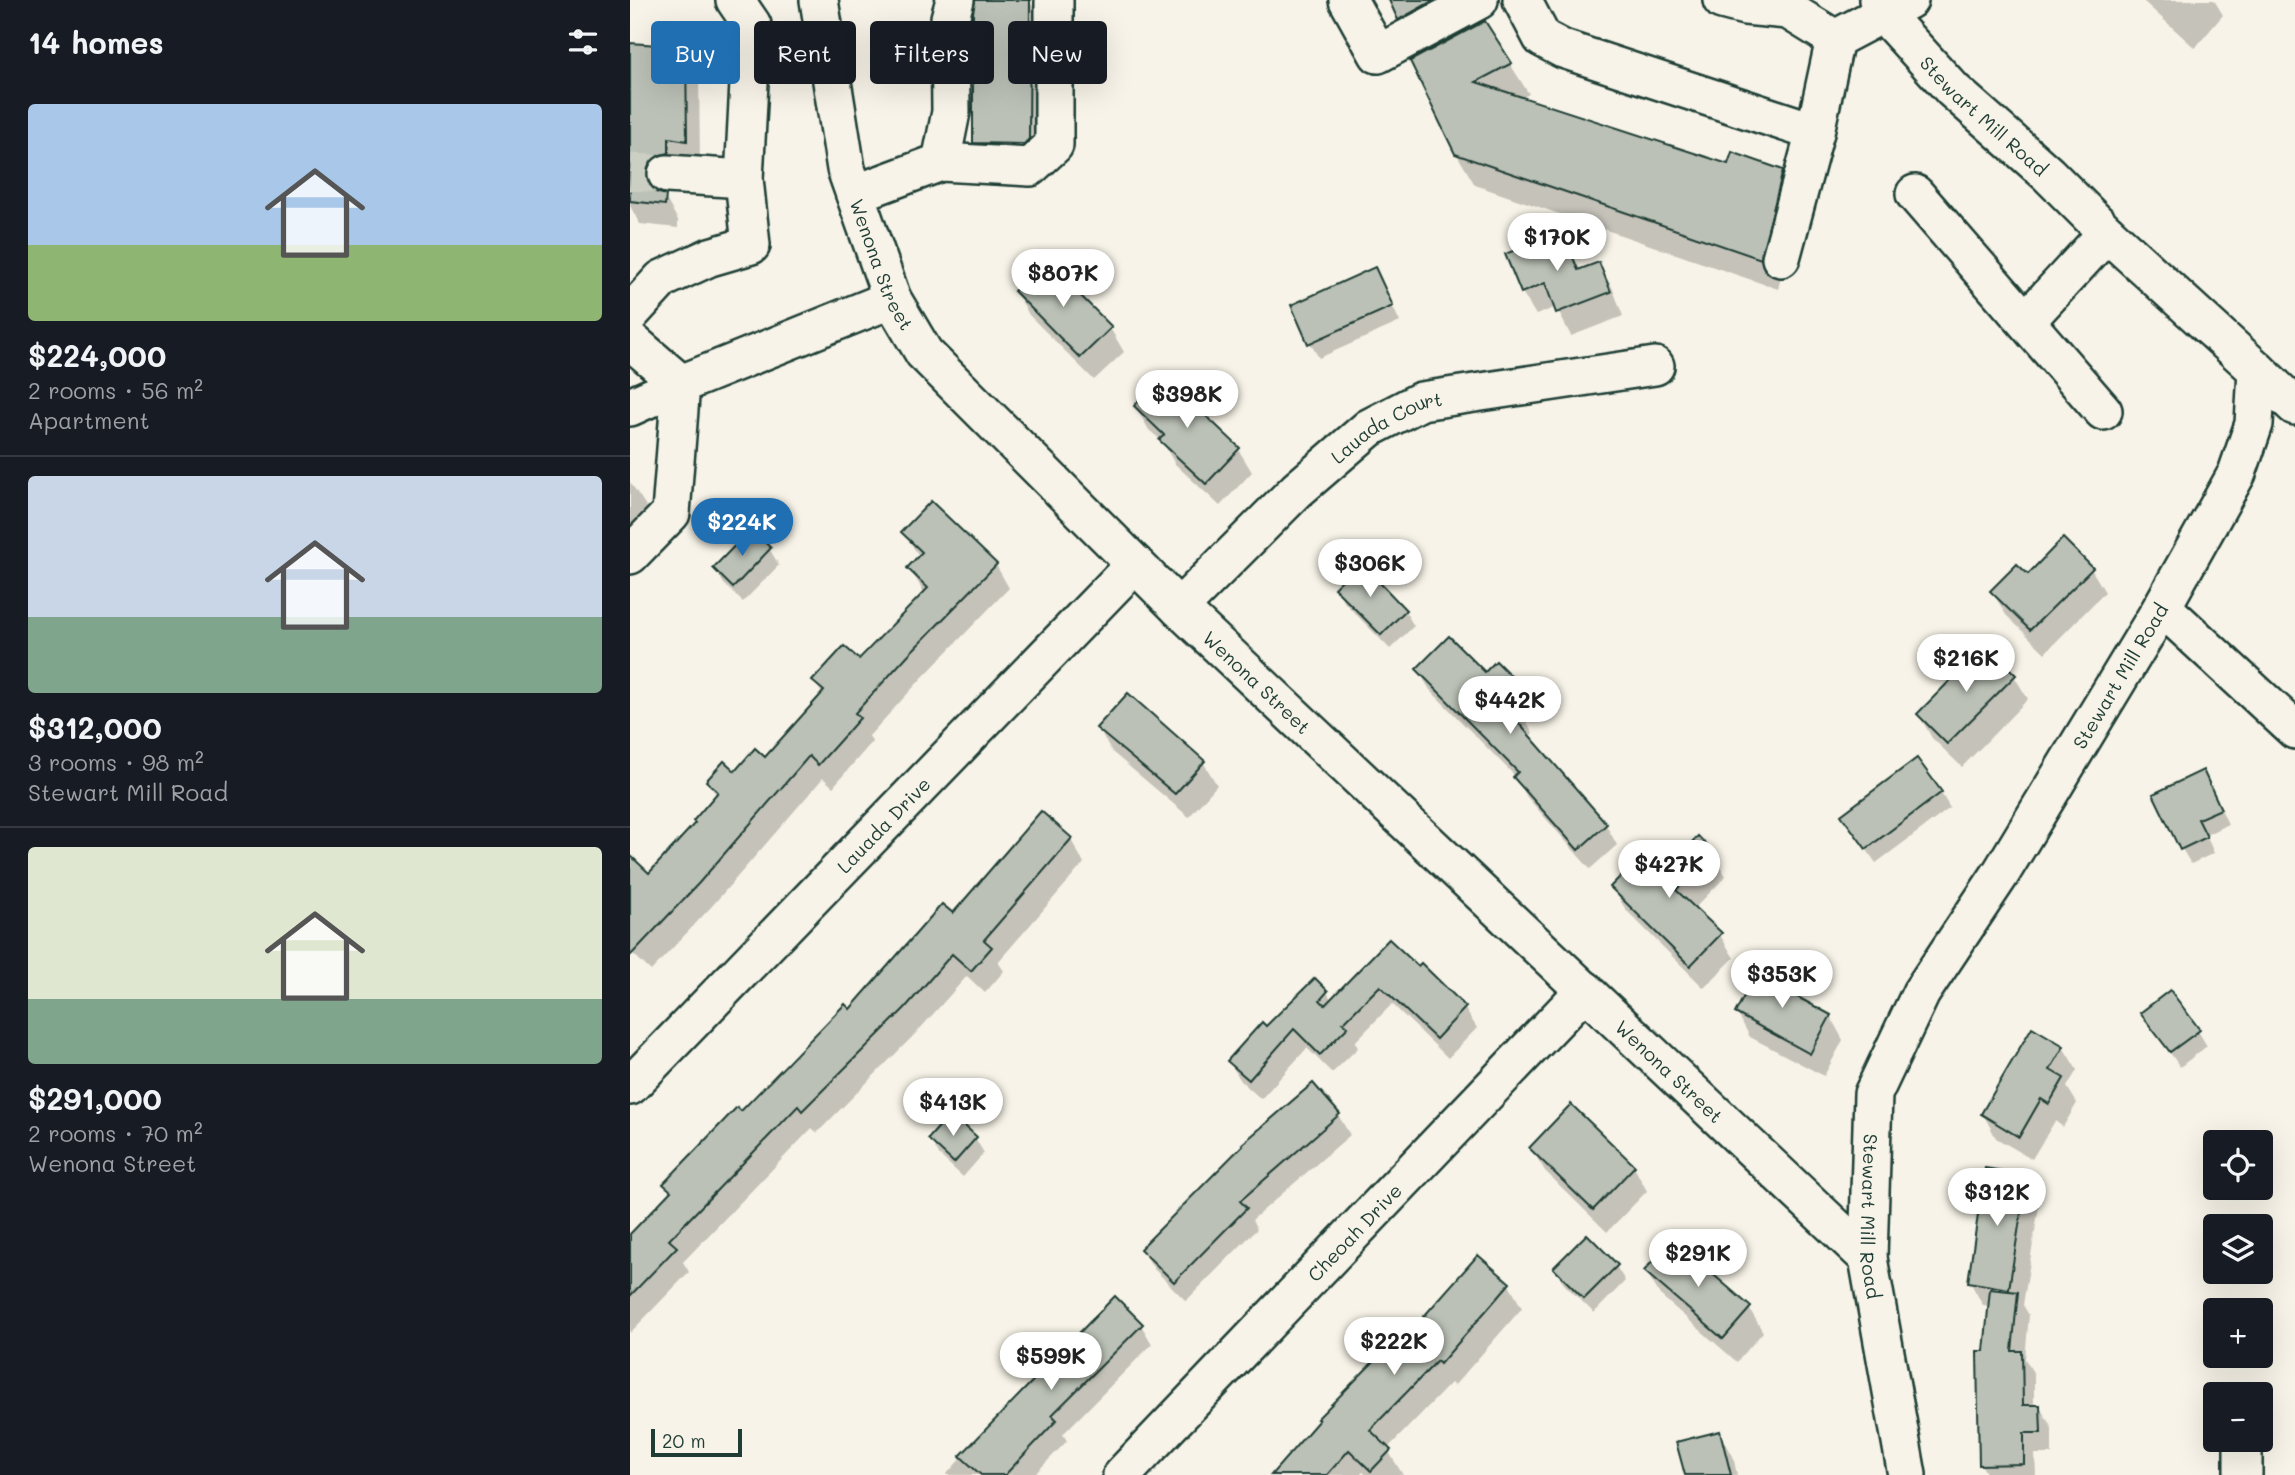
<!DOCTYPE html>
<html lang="en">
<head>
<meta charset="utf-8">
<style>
  :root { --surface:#171b24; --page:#20242c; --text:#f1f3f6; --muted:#9ea1a6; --line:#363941; --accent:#1f6fb2 }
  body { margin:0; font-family:Mali,sans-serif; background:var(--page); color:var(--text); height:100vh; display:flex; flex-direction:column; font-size:26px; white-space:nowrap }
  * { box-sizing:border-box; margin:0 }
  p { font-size:23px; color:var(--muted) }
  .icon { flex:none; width:38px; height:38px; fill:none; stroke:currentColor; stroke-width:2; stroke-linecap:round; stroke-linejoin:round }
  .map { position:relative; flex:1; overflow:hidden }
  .drawer { display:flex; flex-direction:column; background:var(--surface); width:630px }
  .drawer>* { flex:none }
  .guide { position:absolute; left:21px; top:21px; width:665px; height:63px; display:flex; gap:14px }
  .controls { position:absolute; left:1573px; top:1130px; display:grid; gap:14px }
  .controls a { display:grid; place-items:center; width:70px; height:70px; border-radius:7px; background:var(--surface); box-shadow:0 7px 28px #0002; font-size:35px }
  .scale { position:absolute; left:21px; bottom:18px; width:91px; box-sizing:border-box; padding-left:7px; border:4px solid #1f3d34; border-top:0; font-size:19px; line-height:24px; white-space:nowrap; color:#1f3d34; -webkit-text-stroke:5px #f7f3e8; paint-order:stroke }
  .price { position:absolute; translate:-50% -60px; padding:0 16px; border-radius:24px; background:#fff; color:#222; font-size:23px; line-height:46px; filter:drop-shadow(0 2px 4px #0008) }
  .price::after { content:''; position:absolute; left:50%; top:42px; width:21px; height:16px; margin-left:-10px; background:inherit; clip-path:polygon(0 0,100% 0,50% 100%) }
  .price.on { background:var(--accent); color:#fff }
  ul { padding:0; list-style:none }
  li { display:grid; align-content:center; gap:14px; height:371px; padding:0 28px }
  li+li { border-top:2px solid var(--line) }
  li span { display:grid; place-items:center; height:217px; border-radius:7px; color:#555 }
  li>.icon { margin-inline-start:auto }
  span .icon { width:126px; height:126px; fill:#fffc; stroke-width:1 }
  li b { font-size:30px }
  h2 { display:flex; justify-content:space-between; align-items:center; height:84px; padding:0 28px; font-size:30px }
  .pill { padding:0 24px; border-radius:7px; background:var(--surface); box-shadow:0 7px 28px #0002; font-size:24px; line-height:63px }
  .pill.on { background:var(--accent); color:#fff }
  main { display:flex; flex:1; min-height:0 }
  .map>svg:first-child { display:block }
  .shadow { fill:#0003 }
  .building { fill:#bbc1b6; stroke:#1f3d34; stroke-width:2 }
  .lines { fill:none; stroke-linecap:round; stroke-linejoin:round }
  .minor-tunnel { stroke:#cccfc4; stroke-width:37; stroke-dasharray:37 18; stroke-linecap:butt }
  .minor-casing { stroke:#1f3d34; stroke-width:42 }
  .minor { stroke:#f7f3e8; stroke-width:37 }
  .labels { text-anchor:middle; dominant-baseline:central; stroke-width:5; stroke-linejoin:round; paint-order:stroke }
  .street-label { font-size:19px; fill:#1f3d34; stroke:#f7f3e8 }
</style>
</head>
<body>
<main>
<section class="drawer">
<h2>14 homes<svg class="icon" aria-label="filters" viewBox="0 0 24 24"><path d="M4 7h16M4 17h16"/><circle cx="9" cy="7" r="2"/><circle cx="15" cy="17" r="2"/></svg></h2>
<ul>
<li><span style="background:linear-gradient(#a9c7e8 65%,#8fb573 0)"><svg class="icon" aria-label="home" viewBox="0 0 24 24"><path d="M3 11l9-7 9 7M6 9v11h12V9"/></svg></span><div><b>$224,000</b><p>2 rooms · 56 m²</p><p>Apartment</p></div></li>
<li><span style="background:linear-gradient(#c9d6e8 65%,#7fa58c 0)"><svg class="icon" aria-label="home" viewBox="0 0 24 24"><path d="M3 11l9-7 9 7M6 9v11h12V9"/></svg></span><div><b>$312,000</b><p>3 rooms · 98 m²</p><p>Stewart Mill Road</p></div></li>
<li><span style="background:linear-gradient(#dfe7d0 70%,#7fa58c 0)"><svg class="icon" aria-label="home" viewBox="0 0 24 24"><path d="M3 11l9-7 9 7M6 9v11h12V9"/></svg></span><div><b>$291,000</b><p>2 rooms · 70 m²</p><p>Wenona Street</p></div></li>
</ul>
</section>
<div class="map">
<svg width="1665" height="1475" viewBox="0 0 1665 1475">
  <rect width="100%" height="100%" fill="#f7f3e8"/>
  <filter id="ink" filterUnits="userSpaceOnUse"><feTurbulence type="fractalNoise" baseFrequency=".0143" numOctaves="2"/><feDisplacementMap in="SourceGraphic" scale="14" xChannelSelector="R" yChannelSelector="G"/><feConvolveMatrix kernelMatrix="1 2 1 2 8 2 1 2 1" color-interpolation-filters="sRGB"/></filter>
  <g filter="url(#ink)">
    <!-- shadow -->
    <g class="shadow">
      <polygon points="347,0 399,0 412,22 412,163 358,166 345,142"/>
      <polygon points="761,0 804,0 822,31 787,49"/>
      <polygon points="1512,0 1584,0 1593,15 1565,48"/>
      <polygon points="854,23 899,94 891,98 1099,166 1152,171 1170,202 1148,289 845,185 826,153"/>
      <polygon points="0,45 55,48 69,72 70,164 33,186 29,195 34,196 48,220 48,228 10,224 0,206"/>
      <polygon points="932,234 951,271 968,264 982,287 993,316 941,336 926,307 906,315 892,292"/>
      <polygon points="745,269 770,322 689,358 680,343"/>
      <polygon points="386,291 480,328 494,352 464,380 399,315"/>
      <polygon points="506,407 608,449 622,472 590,506 545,464 532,441 519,430"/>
      <polygon points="0,482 20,512 0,562"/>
      <polygon points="121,531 140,550 149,565 113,602 94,584 85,568"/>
      <polygon points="274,532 366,565 379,588 291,679 239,736 242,742 203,787 193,778 82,906 21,971 0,951 0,873 19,875 67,823 87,796 78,782 105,773 135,759 193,695 184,681 229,662 295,594 280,569 290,558"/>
      <polygon points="1461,569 1475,592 1415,653 1376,615 1362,591 1398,577"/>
      <polygon points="706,588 775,611 784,626 760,649 715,603"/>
      <polygon points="788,670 855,674 888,685 899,705 892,713 903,733 899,737 976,825 987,845 960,869 897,797 886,777 800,690"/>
      <polygon points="1384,676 1398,699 1332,767 1302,738 1289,715"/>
      <polygon points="468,728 573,762 587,785 559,817 482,752"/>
      <polygon points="1581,788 1598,824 1576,835 1584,853 1561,864 1552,849"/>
      <polygon points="1311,793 1320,808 1246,863 1213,816"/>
      <polygon points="441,840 454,863 368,962 374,971 355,993 337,976 288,1031 187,1133 182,1128 53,1262 59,1272 0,1333 0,1236 41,1194 35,1184 323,915"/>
      <polygon points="1082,853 1096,876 1064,909 1090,935 1104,958 1074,988 996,910 982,887 1035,871"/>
      <polygon points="791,966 835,1009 847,1028 818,1058 762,1004 725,1042 728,1048 702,1073 677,1048 631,1099 611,1081 599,1061 636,1028 697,992 702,1001"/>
      <polygon points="1156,973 1169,997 1168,999 1200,1016 1213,1040 1194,1076 1120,1037 1107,1013"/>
      <polygon points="1512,1013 1568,1031 1577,1046 1550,1067"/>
      <polygon points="1433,1047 1447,1070 1437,1087 1447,1103 1433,1127 1425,1121 1402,1159 1366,1138 1353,1114"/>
      <polygon points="682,1085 708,1115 720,1135 622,1220 627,1229 556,1301 524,1269 512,1249"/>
      <polygon points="345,1138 354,1153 333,1177 309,1155 300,1139"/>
      <polygon points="901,1148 1004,1167 1017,1191 977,1232 915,1171"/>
      <polygon points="1396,1176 1410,1200 1393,1305 1399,1315 1395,1359 1404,1374 1404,1407 1409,1406 1422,1428 1422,1454 1405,1454 1406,1475 1357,1475 1351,1464 1360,1306 1353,1305 1340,1282"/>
      <polygon points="848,1258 879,1285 892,1308 824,1386 821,1383 757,1449 773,1475 736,1475 733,1472 730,1475 643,1475 758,1359"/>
      <polygon points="986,1266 995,1281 964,1313 934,1284 925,1269"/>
      <polygon points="1016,1271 1119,1308 1133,1332 1107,1362 1030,1295"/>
      <polygon points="511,1325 522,1344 433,1434 437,1441 404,1475 316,1475 339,1449"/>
      <polygon points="1089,1433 1103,1456 1107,1475 1056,1475"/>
    </g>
    <!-- building -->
    <g class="building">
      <polygon points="345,0 400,0 399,139 394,144 343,143 343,13"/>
      <polygon points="759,0 804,0 768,20"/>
      <polygon points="855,21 882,63 846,82 1098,164 1102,152 1153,170 1131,259 825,154 780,61"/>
      <polygon points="0,43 56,47 57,141 39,138 39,153 27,156 20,162 16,172 19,184 26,192 36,195 35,205 0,201"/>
      <polygon points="933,232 948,270 969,262 981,292 926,313 915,283 891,293 875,254"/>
      <polygon points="415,260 482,327 450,358 384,291"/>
      <polygon points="745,267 763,306 678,344 661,305"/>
      <polygon points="533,375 610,448 576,484 529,440 534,435 504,406"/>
      <polygon points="301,501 367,564 278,655 225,713 230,718 188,765 179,756 69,883 0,956 0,855 19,873 65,823 63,821 88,792 76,781 94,761 105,771 125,748 135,757 194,691 182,681 214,646 229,659 298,588 277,568 292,552 271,532"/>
      <polygon points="121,529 141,548 103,588 83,568"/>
      <polygon points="1433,538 1463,568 1400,630 1360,591 1387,564 1398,574"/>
      <polygon points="730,562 776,610 751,635 704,588"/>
      <polygon points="819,636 855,672 866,661 889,684 877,696 893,711 885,719 977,824 948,850 883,777 888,772 786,669"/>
      <polygon points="1355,645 1386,675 1317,744 1287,714"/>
      <polygon points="498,693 575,761 545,794 466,728"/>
      <polygon points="1287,758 1312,792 1236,849 1211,815"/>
      <polygon points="1573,770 1591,809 1568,819 1577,837 1550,850 1523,794"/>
      <polygon points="411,811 442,838 354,940 362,947 341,971 322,954 275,1008 172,1111 168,1106 39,1240 47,1247 0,1296 0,1234 41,1191 33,1184 107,1107 111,1111 215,1004 220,1009 312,904 323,913"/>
      <polygon points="1068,836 1083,852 1046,890 1092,933 1060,966 980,887 1016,850 1035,869"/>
      <polygon points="759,939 788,966 791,963 836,1007 806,1039 750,986 713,1023 718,1027 690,1055 664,1029 619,1080 597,1061 632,1022 636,1026 685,978 698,991 690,1000 695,1005"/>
      <polygon points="1133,960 1157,972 1149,987 1201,1015 1180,1054 1105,1013"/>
      <polygon points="1540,990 1570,1030 1540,1052 1510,1013"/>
      <polygon points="1402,1027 1434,1046 1420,1070 1434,1078 1419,1104 1411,1099 1389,1137 1351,1114"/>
      <polygon points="683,1083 710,1114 610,1201 617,1208 544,1282 510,1249 613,1145 612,1144"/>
      <polygon points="941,1104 1005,1166 963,1210 899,1148"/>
      <polygon points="321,1113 347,1137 324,1163 298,1139"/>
      <polygon points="1355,1168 1397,1175 1379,1289 1338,1282"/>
      <polygon points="957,1234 988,1265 954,1299 923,1268"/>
      <polygon points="1042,1239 1121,1307 1093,1339 1014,1271"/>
      <polygon points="848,1255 880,1283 810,1364 807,1361 740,1430 761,1450 741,1471 719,1450 697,1475 641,1475 689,1420 687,1419 753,1352 758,1357"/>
      <polygon points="1360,1289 1388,1292 1382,1351 1392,1351 1393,1405 1410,1405 1411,1433 1394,1433 1394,1464 1349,1465 1347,1351 1354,1351"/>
      <polygon points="485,1296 513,1324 422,1415 427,1420 375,1475 351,1475 330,1456"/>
      <polygon points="1090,1431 1101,1475 1055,1475 1046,1442"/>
    </g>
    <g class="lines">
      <!-- minor-tunnel -->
      <polyline class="minor-tunnel" points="0,172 37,174"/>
      <!-- minor casing -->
      <g class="minor-casing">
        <g id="minor">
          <path id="s1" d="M189,0L216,169L262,299L294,353L549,608L1238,1258"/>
          <polyline points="718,0 748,54 849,0"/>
          <polyline points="892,0 912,38 933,49 1185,132 1205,39 1279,0"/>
          <polyline points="1092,0 1115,6 1158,10 1205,39"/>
          <path id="s2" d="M1248,0L1260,21L1323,90L1418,174L1477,233L1627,370L1624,424L1607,473L1532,607L1371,873L1291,993L1243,1094L1238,1258L1277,1475"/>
          <polyline points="311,162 321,112 320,18 325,0"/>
          <polyline points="37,174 114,179"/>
          <polyline points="225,194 311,162 400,167 424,145 424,0"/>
          <polyline points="1285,194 1473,411"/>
          <polyline points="1151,258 1185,132"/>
          <polyline points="0,314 32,279 80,257 121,245 114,179 122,25 105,0"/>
          <polyline points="1396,321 1477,233"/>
          <polyline points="0,340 51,384"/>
          <polyline points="1627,370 1665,406"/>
          <polyline points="0,407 51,384 262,299"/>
          <polyline points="0,555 41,513 51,384"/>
          <polyline points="1532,607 1665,730"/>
          <path id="s3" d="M549,608L667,490L739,428L791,401L1025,366"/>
          <path id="s4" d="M0,1086L505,564"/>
          <polyline points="1613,1449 1613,1475"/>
          <path id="s5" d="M492,1475L955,990"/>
        </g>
      </g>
      <!-- minor -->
      <use href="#minor" class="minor"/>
    </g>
  </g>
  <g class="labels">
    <!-- street labels -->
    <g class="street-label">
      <text stroke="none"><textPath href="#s2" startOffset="158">Stewart Mill Road</textPath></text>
      <text stroke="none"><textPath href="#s1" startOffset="273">Wenona Street</textPath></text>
      <text stroke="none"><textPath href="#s3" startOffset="278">Lauada Court</textPath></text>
      <text transform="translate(1490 676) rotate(-59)">Stewart Mill Road</text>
      <text stroke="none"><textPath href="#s1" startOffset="840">Wenona Street</textPath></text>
      <text stroke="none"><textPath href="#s4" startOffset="364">Lauada Drive</textPath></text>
      <text stroke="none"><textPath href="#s1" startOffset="1407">Wenona Street</textPath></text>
      <text stroke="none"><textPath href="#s2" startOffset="1480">Stewart Mill Road</textPath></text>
      <text stroke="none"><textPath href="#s5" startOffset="336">Cheoah Drive</textPath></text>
    </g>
  </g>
</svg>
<div class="controls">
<a><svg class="icon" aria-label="locate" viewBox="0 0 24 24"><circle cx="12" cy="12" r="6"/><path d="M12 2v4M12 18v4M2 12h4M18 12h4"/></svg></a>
<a><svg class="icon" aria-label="layers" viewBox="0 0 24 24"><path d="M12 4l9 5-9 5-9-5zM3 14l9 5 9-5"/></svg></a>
<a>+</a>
<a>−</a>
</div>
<div class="scale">20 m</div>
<b class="price" style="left:927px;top:273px">$170K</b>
<b class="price" style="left:433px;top:309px">$807K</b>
<b class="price" style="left:557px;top:430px">$398K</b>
<b class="price on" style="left:112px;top:558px">$224K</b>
<b class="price" style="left:740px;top:599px">$306K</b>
<b class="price" style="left:1336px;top:694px">$216K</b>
<b class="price" style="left:880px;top:736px">$442K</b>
<b class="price" style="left:1039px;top:900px">$427K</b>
<b class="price" style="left:1152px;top:1010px">$353K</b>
<b class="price" style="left:323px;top:1138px">$413K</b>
<b class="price" style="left:1367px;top:1228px">$312K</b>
<b class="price" style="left:1068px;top:1289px">$291K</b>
<b class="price" style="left:764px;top:1377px">$222K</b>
<b class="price" style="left:421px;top:1392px">$599K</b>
<div class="guide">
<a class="pill on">Buy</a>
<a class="pill">Rent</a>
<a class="pill">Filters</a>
<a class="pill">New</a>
</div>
</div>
</main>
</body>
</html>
